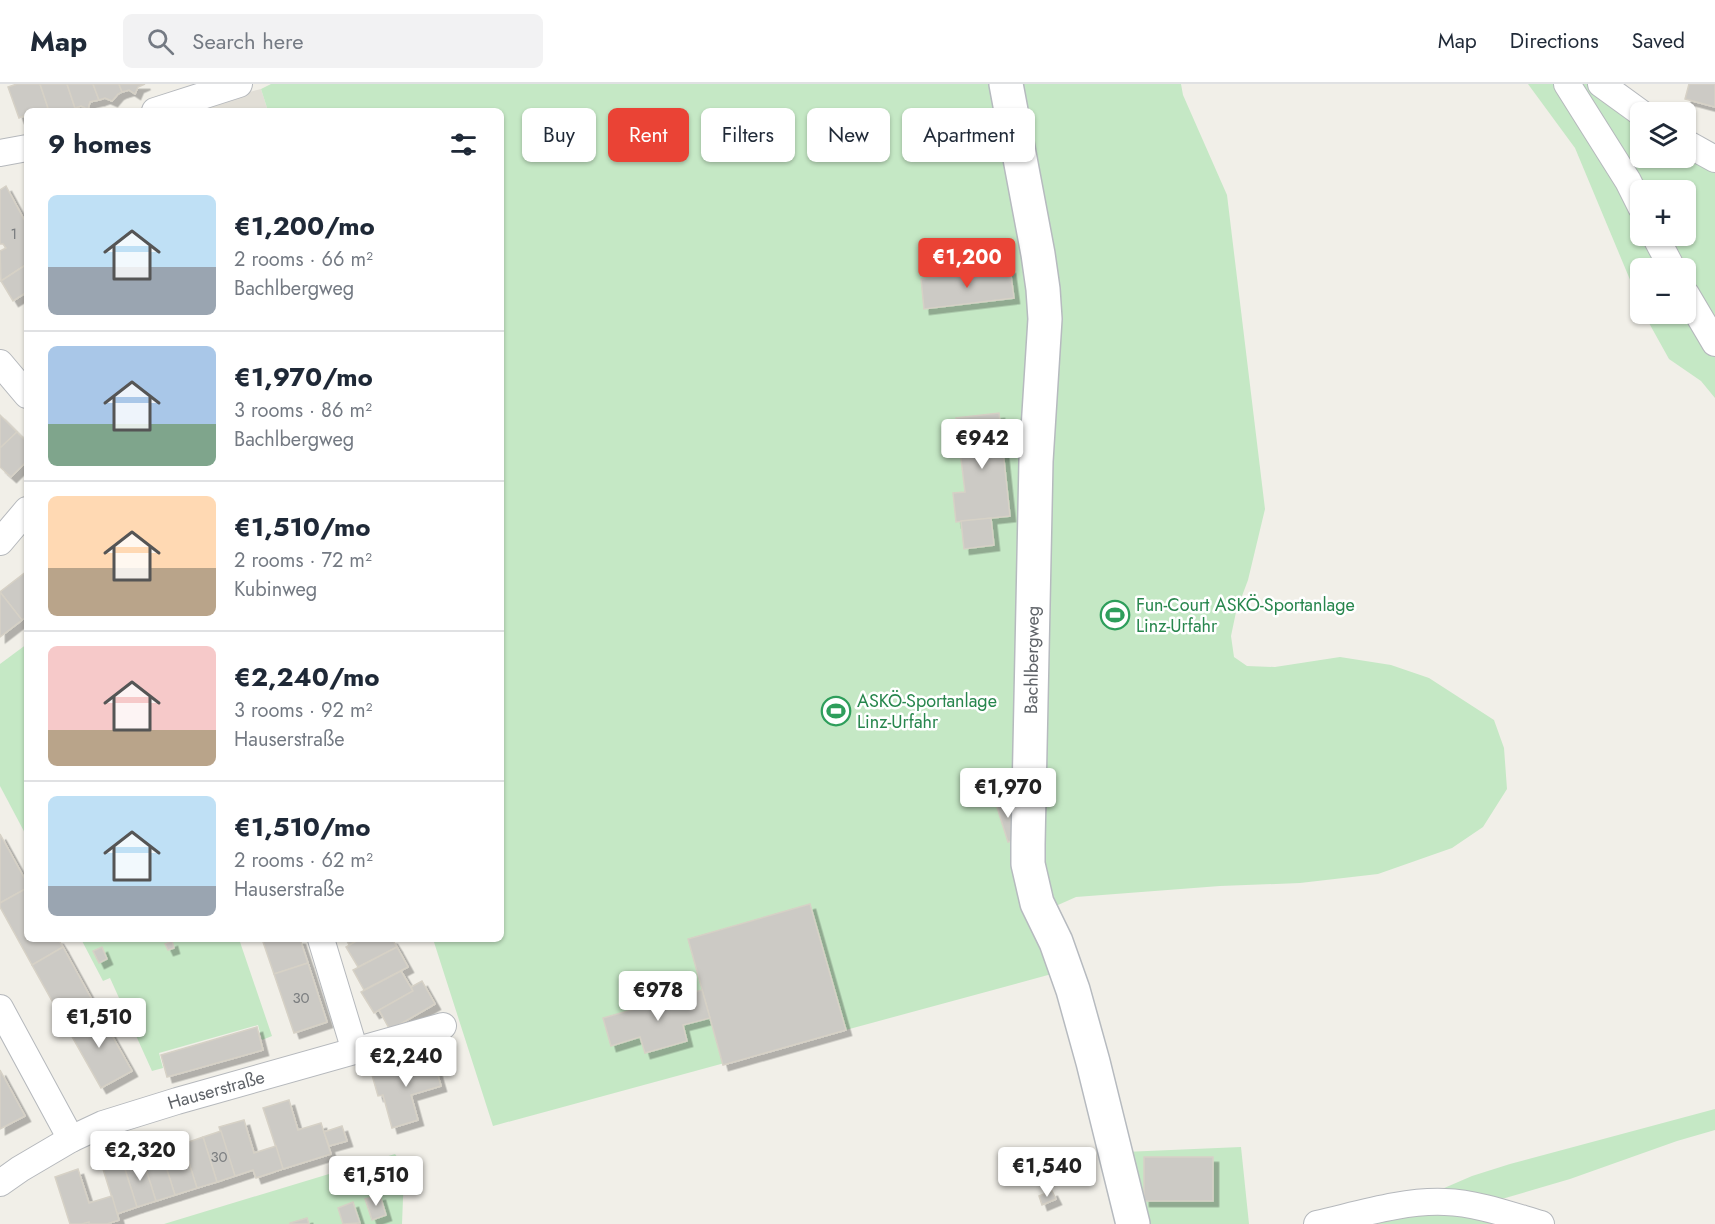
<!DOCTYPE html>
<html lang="en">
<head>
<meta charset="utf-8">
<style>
  :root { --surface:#fff; --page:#f2f2f3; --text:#1f2937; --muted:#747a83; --line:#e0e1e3; --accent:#ea4335 }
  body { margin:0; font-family:Jost,sans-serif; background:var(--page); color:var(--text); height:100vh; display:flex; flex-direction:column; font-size:22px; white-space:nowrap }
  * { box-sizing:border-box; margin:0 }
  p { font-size:20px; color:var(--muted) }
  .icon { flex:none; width:33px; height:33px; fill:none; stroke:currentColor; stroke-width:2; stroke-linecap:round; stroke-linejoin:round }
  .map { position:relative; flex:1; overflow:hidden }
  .details { position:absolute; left:24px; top:24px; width:480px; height:834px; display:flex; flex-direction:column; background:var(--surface); border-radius:9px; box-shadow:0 2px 4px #0004 }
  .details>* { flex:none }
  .hud { position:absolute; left:522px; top:24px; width:570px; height:54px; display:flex; gap:12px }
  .fabs { position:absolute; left:1630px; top:18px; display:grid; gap:12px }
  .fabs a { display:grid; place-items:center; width:66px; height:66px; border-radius:9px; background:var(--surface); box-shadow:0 2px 4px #0004; font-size:30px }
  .price { position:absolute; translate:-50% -51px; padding:0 14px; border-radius:6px; background:#fff; color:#222; font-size:20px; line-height:39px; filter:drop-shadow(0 2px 3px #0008) }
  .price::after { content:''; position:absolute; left:50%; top:36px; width:18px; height:14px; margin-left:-9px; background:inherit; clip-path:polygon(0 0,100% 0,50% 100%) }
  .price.on { background:var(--accent); color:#fff }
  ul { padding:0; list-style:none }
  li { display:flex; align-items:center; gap:18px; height:150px; padding:0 24px }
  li+li { border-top:2px solid var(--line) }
  li span { display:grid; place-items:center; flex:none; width:168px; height:120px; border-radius:9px; color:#555 }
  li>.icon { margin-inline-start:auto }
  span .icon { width:72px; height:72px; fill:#fffc; stroke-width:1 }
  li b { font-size:26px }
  h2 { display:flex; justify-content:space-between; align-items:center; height:72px; padding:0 24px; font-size:26px }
  .pill { padding:0 21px; border-radius:9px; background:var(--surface); box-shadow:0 2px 4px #0004; font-size:21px; line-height:54px }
  .pill.on { background:var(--accent); color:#fff }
  header { display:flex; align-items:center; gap:36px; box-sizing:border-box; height:84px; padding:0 30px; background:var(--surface); border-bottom:2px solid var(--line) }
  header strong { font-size:28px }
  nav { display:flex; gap:33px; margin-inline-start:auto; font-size:21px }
  .search { width:420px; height:54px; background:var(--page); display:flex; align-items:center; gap:15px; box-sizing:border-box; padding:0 21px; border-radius:9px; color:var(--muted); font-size:22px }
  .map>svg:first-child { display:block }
  .education { fill:#e1ded6 }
  .green { fill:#c5e8c5 }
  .building { fill:#cccac5; stroke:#d6d1c6; stroke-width:1.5; filter:url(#shadow) }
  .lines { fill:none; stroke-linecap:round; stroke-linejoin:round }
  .street-casing { stroke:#b5b8bc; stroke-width:28 }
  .secondary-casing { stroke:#b6babf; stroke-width:36 }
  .street { stroke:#fff; stroke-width:26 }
  .secondary { stroke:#fff; stroke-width:33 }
  .labels { text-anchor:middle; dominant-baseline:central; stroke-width:5; stroke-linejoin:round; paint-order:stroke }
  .number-label { font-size:15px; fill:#7a7d7f }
  .leisure-label { font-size:18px; fill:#27864d; stroke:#fff; text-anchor:start }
  .street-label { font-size:18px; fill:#5f6368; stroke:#fff }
</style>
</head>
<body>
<header>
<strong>Map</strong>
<div class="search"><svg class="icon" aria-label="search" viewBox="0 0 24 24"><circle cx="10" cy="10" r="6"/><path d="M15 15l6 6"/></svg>Search here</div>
<nav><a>Map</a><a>Directions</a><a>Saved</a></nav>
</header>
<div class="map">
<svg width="1715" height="1140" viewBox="0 0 1715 1140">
  <defs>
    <filter id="shadow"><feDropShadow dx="5.5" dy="5.5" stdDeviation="0" flood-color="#0004"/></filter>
  </defs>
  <rect width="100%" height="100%" fill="#f1efe8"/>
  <!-- education -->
  <polygon class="education" points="261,5 268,27 184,27 216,17"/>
  <!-- green -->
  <g class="green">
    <polygon points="271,0 1181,0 1183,11 1227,111 1265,425 1248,496 1236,528 1231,552 1234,573 1247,582 1275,583 1340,573 1391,581 1429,594 1494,636 1504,664 1507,705 1483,743 1452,764 1378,790 1300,799 1220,802 1076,813 1049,825 1059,888 493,1042 433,855 501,855 501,27 268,27 261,5"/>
    <polygon points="1528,0 1560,0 1621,100 1641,138 1641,152 1648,152 1665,184 1641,184 1641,222 1575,64"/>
    <polygon points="1575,0 1587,0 1620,23 1641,43 1641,74 1686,74 1715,87 1715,244 1686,192 1686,184 1682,184 1665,152 1686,152 1686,106 1641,106"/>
    <polygon points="1686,225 1715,273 1715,314 1701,297 1669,275 1644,230 1686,230"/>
    <polygon points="27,560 27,753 0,702 0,580"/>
    <polygon points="81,855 239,855 272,952 262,956 258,941 159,969 163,984 152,987 110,894 103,897"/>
    <polygon points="1715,1025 1715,1046 1677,1057 1570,1095 1495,1117 1435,1108 1472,1092 1510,1080"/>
    <polygon points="1241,1063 1249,1140 1146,1140 1124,1068"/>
    <polygon points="395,1070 402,1079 404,1089 402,1140 164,1140"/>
    <polygon points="1441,1129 1470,1133 1498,1140 1373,1140 1404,1134"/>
  </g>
  <!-- building -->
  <g class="building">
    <polygon points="17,0 40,0 48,24 41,27 27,27 27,31 19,34 8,3"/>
    <polygon points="40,0 67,0 75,24 68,27 41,27 48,24"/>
    <polygon points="67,0 93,0 99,16 90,18 88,25 81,22 75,24"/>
    <polygon points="93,0 119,0 122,8 118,10 112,17 105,14 99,16"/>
    <polygon points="119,0 145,0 138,3 135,10 129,6 122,8"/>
    <polygon points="1689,0 1715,0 1715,23 1685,15"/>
    <polygon points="6,102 27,141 27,180 1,197 0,167 6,164 3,160 0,160 0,106"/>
    <polygon points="27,180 27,208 13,217 1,197"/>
    <polygon points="1010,184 1014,214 924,225 921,195"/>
    <polygon points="999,329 1010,432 956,438 953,409 965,408 956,334"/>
    <polygon points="0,331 17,348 0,364"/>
    <polygon points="17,348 27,358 27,377 11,393 0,383 0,364"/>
    <polygon points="991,434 994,461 964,465 961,437"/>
    <polygon points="27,487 27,532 22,536 0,508"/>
    <polygon points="0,508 22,536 0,553"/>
    <polygon points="1008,713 1021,754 1008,758 995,717"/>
    <polygon points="0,750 27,799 27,804 0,819"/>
    <polygon points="27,804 27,855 58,855 63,863 32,881 0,823 0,819"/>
    <polygon points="810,820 846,946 723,981 688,855"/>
    <polygon points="262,855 300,855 308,879 274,890"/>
    <polygon points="346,855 360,855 349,861"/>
    <polygon points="360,855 392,855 397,863 358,883 346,863"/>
    <polygon points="172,857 174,864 168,866 165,860"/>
    <polygon points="63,863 97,925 66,942 32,881"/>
    <polygon points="102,863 107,875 99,879 93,867"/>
    <polygon points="397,863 408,883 364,906 353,886"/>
    <polygon points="308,879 327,938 294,949 274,890"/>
    <polygon points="401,887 413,907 374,929 361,908"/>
    <polygon points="422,897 435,920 390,946 379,926 413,907 411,903"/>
    <polygon points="702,906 710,934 683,941 687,957 645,969 640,953 611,962 603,934"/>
    <polygon points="97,925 132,987 101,1004 66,942"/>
    <polygon points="257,943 263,966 167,993 161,971"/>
    <polygon points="432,971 441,1002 411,1011 418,1036 392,1044 383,1011 378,1012 372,991 397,984 396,981"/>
    <polygon points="0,986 25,1032 0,1045"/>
    <polygon points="289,1016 298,1046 321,1039 331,1070 283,1085 263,1024"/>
    <polygon points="244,1036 254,1069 276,1062 283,1085 256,1094 253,1086 235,1092 219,1043"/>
    <polygon points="342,1042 347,1057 329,1062 324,1048"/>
    <polygon points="221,1047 235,1092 217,1098 203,1053"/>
    <polygon points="203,1053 217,1098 197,1104 183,1060"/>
    <polygon points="183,1060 197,1104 175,1111 161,1067"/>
    <polygon points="161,1067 175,1111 156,1117 142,1073"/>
    <polygon points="142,1073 156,1117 137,1123 123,1079"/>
    <rect x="1144" y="1073" width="69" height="44"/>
    <polygon points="123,1079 137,1123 117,1130 103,1085"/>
    <polygon points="78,1085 89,1119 112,1112 119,1136 107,1140 89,1140 89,1138 82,1140 70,1140 55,1093"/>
    <polygon points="1052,1107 1056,1115 1042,1121 1039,1112"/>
    <polygon points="380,1111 386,1131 372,1136 365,1115"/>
    <polygon points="353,1118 360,1139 343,1140 338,1124"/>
    <polygon points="307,1134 309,1140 290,1140 290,1139"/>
  </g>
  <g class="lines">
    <!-- street casing -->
    <g class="street-casing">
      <g id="street">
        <polyline points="1567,0 1628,97 1641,123"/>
        <polyline points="1601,0 1641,29"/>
        <polyline points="155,27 239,0"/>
        <polyline points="1686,59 1715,75"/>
        <polyline points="0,69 27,64"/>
        <polyline points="1655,152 1672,184"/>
        <polyline points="1686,210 1715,259"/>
        <polyline points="0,279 27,311"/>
        <polyline points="0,458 27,426"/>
        <polyline points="321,855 355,967"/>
        <polyline points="0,924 71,1055"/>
        <path id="s1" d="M0,1099L20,1085L71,1055L103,1040L177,1017L443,942"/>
        <path d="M1317,1140C1357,1131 1404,1116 1445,1118C1477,1119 1510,1131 1541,1140"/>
      </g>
    </g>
    <!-- secondary casing -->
    <g class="secondary-casing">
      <polyline id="secondary" points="1006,0 1038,170 1043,205 1045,235 1036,377 1028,760 1028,780 1037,819 1056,858 1073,906 1093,978 1133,1140"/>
    </g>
    <!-- street -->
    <use href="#street" class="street"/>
    <!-- secondary -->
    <use href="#secondary" class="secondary"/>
  </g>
  <!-- icons -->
  <defs>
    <g id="stadium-ring" transform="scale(1.5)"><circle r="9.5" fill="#fff" stroke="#2e9e5b" stroke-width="1.5"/><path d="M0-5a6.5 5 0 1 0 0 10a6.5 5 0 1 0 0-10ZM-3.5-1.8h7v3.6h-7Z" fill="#2e9e5b"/></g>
  </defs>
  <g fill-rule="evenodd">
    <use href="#stadium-ring" x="1115" y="531"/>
    <use href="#stadium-ring" x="836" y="627"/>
  </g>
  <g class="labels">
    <!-- number labels -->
    <g class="number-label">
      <text x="14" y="150">1</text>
      <text x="301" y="914">30</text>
      <text x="219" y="1073">30</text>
    </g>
    <!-- leisure labels -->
    <g class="leisure-label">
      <text x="1136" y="521">Fun-Court ASKÖ-Sportanlage<tspan x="1136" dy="21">Linz-Urfahr</tspan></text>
      <text x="857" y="617">ASKÖ-Sportanlage<tspan x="857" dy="21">Linz-Urfahr</tspan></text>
    </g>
    <!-- street labels -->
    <g class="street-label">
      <text transform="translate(1032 576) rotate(-89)">Bachlbergweg</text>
      <text stroke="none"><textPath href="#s1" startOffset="237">Hauserstraße</textPath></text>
    </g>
  </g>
</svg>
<div class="fabs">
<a><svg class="icon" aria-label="layers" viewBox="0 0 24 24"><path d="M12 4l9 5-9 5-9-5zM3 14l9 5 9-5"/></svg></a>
<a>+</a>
<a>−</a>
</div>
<b class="price on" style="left:967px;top:205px">€1,200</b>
<b class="price" style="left:982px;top:386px">€942</b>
<b class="price" style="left:1008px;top:735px">€1,970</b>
<b class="price" style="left:658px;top:938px">€978</b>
<b class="price" style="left:99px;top:965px">€1,510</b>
<b class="price" style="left:406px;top:1004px">€2,240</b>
<b class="price" style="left:140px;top:1098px">€2,320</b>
<b class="price" style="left:1047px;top:1114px">€1,540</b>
<b class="price" style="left:376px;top:1123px">€1,510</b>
<div class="hud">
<a class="pill">Buy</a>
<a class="pill on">Rent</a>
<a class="pill">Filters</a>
<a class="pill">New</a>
<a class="pill">Apartment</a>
</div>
<section class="details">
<h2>9 homes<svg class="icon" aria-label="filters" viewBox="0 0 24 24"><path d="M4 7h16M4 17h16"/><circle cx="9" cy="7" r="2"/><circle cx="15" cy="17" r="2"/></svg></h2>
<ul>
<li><span style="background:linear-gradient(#bfe0f5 60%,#9aa5b1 0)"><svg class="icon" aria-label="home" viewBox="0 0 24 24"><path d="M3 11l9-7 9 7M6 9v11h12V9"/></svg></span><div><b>€1,200/mo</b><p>2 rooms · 66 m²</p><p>Bachlbergweg</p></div></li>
<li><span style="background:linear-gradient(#a9c7e8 65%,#7fa58c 0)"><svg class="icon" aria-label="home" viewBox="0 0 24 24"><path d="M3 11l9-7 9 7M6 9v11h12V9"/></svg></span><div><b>€1,970/mo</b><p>3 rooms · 86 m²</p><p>Bachlbergweg</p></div></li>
<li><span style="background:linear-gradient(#ffd9b3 60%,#b9a48a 0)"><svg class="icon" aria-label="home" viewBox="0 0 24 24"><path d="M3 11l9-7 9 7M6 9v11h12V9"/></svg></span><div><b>€1,510/mo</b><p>2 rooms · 72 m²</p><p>Kubinweg</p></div></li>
<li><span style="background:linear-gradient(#f6c9c9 70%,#b9a48a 0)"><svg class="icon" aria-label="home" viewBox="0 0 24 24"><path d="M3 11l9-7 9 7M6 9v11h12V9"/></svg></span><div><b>€2,240/mo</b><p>3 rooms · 92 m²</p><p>Hauserstraße</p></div></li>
<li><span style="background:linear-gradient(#bfe0f5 75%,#9aa5b1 0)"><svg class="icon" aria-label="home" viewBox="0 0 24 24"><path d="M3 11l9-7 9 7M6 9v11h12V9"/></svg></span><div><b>€1,510/mo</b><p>2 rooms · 62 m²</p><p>Hauserstraße</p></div></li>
</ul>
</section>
</div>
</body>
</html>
